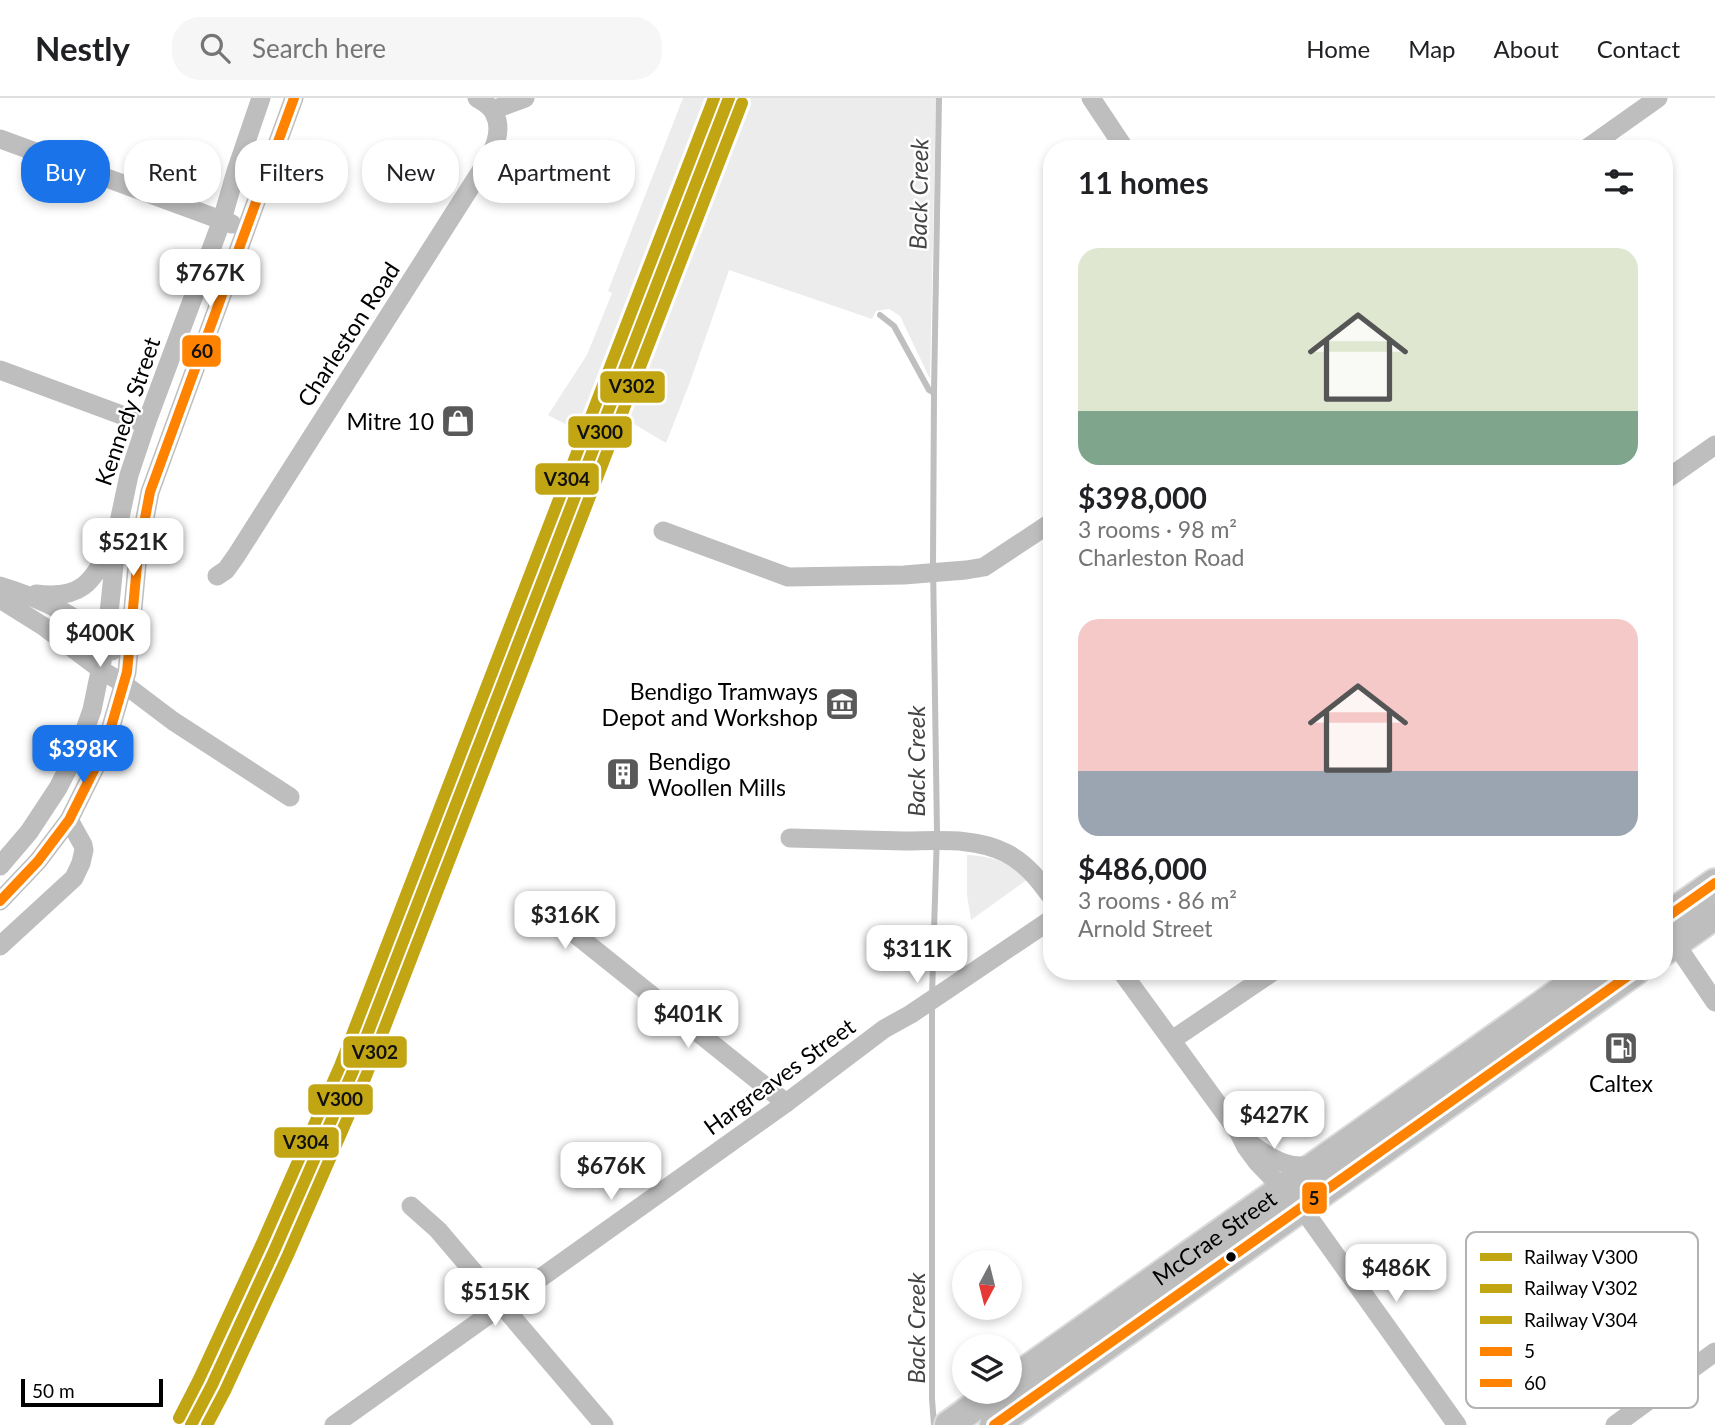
<!DOCTYPE html>
<html lang="en">
<head>
<meta charset="utf-8">
<style>
  :root { --surface:#fff; --page:#f6f6f6; --text:#202124; --muted:#757577; --line:#e0e0e0; --accent:#1a73e8 }
  body { margin:0; font-family:Lato,sans-serif; background:var(--page); color:var(--text); height:100vh; display:flex; flex-direction:column; font-size:26px; white-space:nowrap }
  * { box-sizing:border-box; margin:0 }
  p { font-size:23px; color:var(--muted) }
  .icon { flex:none; width:38px; height:38px; fill:none; stroke:currentColor; stroke-width:2; stroke-linecap:round; stroke-linejoin:round }
  .map { position:relative; flex:1; overflow:hidden }
  .side { position:absolute; left:1043px; top:42px; width:630px; height:840px; display:flex; flex-direction:column; background:var(--surface); border-radius:28px; box-shadow:0 4px 10px #0003 }
  .side>* { flex:none }
  .top-card { position:absolute; left:21px; top:42px; width:665px; height:63px; display:flex; gap:14px }
  .needle { width:46px; rotate:187deg }
  .tools { position:absolute; left:952px; top:1152px; display:grid; gap:14px }
  .tools a { display:grid; place-items:center; width:70px; height:70px; border-radius:50%; background:var(--surface); box-shadow:0 4px 10px #0003; font-size:35px }
  .scale { position:absolute; left:21px; bottom:18px; width:142px; box-sizing:border-box; padding-left:7px; border:4px solid #000; border-top:0; font-size:19px; line-height:24px; white-space:nowrap; color:#000; -webkit-text-stroke:5px #fff; paint-order:stroke }
  .price { position:absolute; translate:-50% -60px; padding:0 16px; border-radius:14px; background:#fff; color:#222; font-size:23px; line-height:46px; filter:drop-shadow(0 2px 4px #0008) }
  .price::after { content:''; position:absolute; left:50%; top:42px; width:21px; height:16px; margin-left:-10px; background:inherit; clip-path:polygon(0 0,100% 0,50% 100%) }
  .price.on { background:var(--accent); color:#fff }
  ul { padding:0; list-style:none }
  li { display:grid; align-content:center; gap:14px; height:371px; padding:0 35px }
  li span { display:grid; place-items:center; height:217px; border-radius:21px; color:#555 }
  li>.icon { margin-inline-start:auto }
  span .icon { width:126px; height:126px; fill:#fffc; stroke-width:1 }
  li b { font-size:30px }
  h2 { display:flex; justify-content:space-between; align-items:center; height:84px; padding:0 35px; font-size:30px }
  .chip { padding:0 24px; border-radius:28px; background:var(--surface); box-shadow:0 4px 10px #0003; font-size:24px; line-height:63px }
  .chip.on { background:var(--accent); color:#fff }
  header { display:flex; align-items:center; gap:42px; box-sizing:border-box; height:98px; padding:0 35px; background:var(--surface); border-bottom:2px solid var(--line) }
  header strong { font-size:33px }
  nav { display:flex; gap:38px; margin-inline-start:auto; font-size:24px }
  .search { width:490px; height:63px; background:var(--page); display:flex; align-items:center; gap:18px; box-sizing:border-box; padding:0 24px; border-radius:28px; color:var(--muted); font-size:26px }
  .map>svg:first-child { display:block }
  .green { fill:#ececec }
  .lines { fill:none; stroke-linecap:round; stroke-linejoin:round }
  .stream { stroke:#bfbfbf; stroke-width:6 }
  .highway-casing { stroke:#dbdbdb; stroke-width:32 }
  .minor { stroke:#bebebe; stroke-width:19 }
  .highway { stroke:#bebebe; stroke-width:28 }
  .tram { stroke:#bebebe; stroke-width:2 }
  .bus-1-casing { stroke:#fff; stroke-width:16 }
  .bus-2-casing { stroke:#fff; stroke-width:16 }
  .bus-1 { stroke:#ff8200; stroke-width:10 }
  .bus-2 { stroke:#ff8200; stroke-width:10 }
  .rail-1-casing { stroke:#fff; stroke-width:18 }
  .rail-2-casing { stroke:#fff; stroke-width:18 }
  .rail-3-casing { stroke:#fff; stroke-width:18 }
  .rail-1 { stroke:#c2a513; stroke-width:12 }
  .rail-2 { stroke:#c2a513; stroke-width:12 }
  .rail-3 { stroke:#c2a513; stroke-width:12 }
  .bus-dot { fill:#000; stroke:#fff; stroke-width:2.5 }
  .labels { text-anchor:middle; dominant-baseline:central; stroke-width:5; stroke-linejoin:round; paint-order:stroke }
  .street-label { font-size:23px; fill:#000; stroke:#fff }
  .poi-label { font-size:23px; fill:#000; stroke:#fff; text-anchor:end }
  .water-label { font-size:24px; font-style:italic; fill:#444; stroke:#fff }
  .key { fill:#fff; stroke:#b2b2b2; stroke-width:2 }
  .key-label { font-size:19px; fill:#000 }
  .line-badge { stroke:#fff; stroke-width:2.5 }
  .pale-badge-label { font-size:19px; text-anchor:middle; font-weight:bold; fill:#111 }
</style>
</head>
<body>
<header>
<strong>Nestly</strong>
<div class="search"><svg class="icon" aria-label="search" viewBox="0 0 24 24"><circle cx="10" cy="10" r="6"/><path d="M15 15l6 6"/></svg>Search here</div>
<nav><a>Home</a><a>Map</a><a>About</a><a>Contact</a></nav>
</header>
<div class="map">
<svg width="1715" height="1327" viewBox="0 0 1715 1327">
  <rect width="100%" height="100%" fill="#fff"/>
  <!-- green -->
  <g class="green">
    <polygon points="683,0 708,0 580,330 569,328 548,317 587,257 612,195 608,193"/>
    <polygon points="750,0 936,0 930,281 900,218 889,211 876,213 872,221 729,172 690,284 666,345 624,320 680,186"/>
    <path d="M967,757C994,758 1007,765 1028,781L971,822L967,797Z"/>
  </g>
  <g class="lines">
    <!-- stream -->
    <g class="stream">
      <polyline points="880,217 894,228 929,292 934,295"/>
      <polyline points="932,897 937,735 933,465 934,295 939,0"/>
      <polyline points="932,908 932,1301 934,1327"/>
    </g>
    <!-- highway casing -->
    <g class="highway-casing">
      <g id="highway">
        <polyline points="1664,821 1715,785"/>
        <polyline points="1664,853 1715,817"/>
        <path id="s1" d="M1010,1284L1590,873"/>
        <polyline points="949,1327 996,1293"/>
        <polyline points="994,1327 1635,873"/>
      </g>
    </g>
    <!-- minor -->
    <g class="minor">
      <polyline points="1091,0 1125,51"/>
      <polyline points="493,12 525,0"/>
      <polyline points="0,41 232,126"/>
      <polyline points="1586,51 1658,0"/>
      <polyline points="0,272 146,326"/>
      <polyline points="1664,383 1715,347"/>
      <polyline points="663,433 788,479 904,477 966,472 984,469 1052,424"/>
      <path d="M217,478L226,472L236,458L489,60C496,47 502,29 494,15C491,8 483,4 477,0"/>
      <path d="M0,488C37,499 89,521 112,553"/>
      <path d="M36,496C84,502 92,483 113,445"/>
      <polyline points="0,501 43,528 100,571 124,586 173,623 290,699"/>
      <path d="M790,740C828,741 866,742 904,743C938,743 975,739 1006,755C1026,765 1039,782 1052,800"/>
      <polyline points="0,768 29,734 58,690 78,651 92,612 106,544 118,429 129,377 146,326 222,122 236,73 261,0"/>
      <polyline points="0,803 38,763 69,722 99,662 111,629 127,574 138,457 150,394 294,0"/>
      <polyline points="539,807 786,1005"/>
      <polyline points="1675,845 1715,904"/>
      <polyline points="0,848 74,780 81,765 84,752 83,747 69,722"/>
      <polyline points="1121,873 1239,1035 1246,1049 1257,1064 1282,1090"/>
      <polyline points="1172,942 1274,873"/>
      <path d="M1250,1045C1269,1060 1291,1073 1315,1066"/>
      <polyline points="411,1108 438,1132 604,1327"/>
      <polyline points="1302,1110 1457,1327"/>
      <polyline points="334,1327 786,1005 884,931 911,916 1052,821"/>
      <polyline points="1615,1327 1715,1254"/>
    </g>
    <!-- highway -->
    <use href="#highway" class="highway"/>
    <!-- tram -->
    <polyline class="tram" points="1407,1019 1453,993 1537,932 1575,899"/>
    <!-- bus-1 casing -->
    <g class="bus-1-casing">
      <g id="bus-1">
        <polyline points="1664,821 1715,785"/>
        <polyline points="994,1327 1635,873"/>
      </g>
    </g>
    <!-- bus-2 casing -->
    <g class="bus-2-casing">
      <polyline id="bus-2" points="0,803 38,763 69,722 99,662 111,629 127,574 138,457 150,394 294,0"/>
    </g>
    <!-- bus-1 -->
    <use href="#bus-1" class="bus-1"/>
    <!-- bus-2 -->
    <use href="#bus-2" class="bus-2"/>
    <!-- rail-1 casing -->
    <g class="rail-1-casing">
      <polyline id="rail-1" points="191,1327 212,1287 275,1151 353,973 729,0"/>
    </g>
    <!-- rail-2 casing -->
    <g class="rail-2-casing">
      <polyline id="rail-2" points="207,1327 225,1293 288,1157 366,978 742,5"/>
    </g>
    <!-- rail-3 casing -->
    <g class="rail-3-casing">
      <polyline id="rail-3" points="179,1320 199,1281 262,1145 340,968 714,0"/>
    </g>
    <!-- rail-1 -->
    <use href="#rail-1" class="rail-1"/>
    <!-- rail-2 -->
    <use href="#rail-2" class="rail-2"/>
    <!-- rail-3 -->
    <use href="#rail-3" class="rail-3"/>
  </g>
  <!-- icons -->
  <defs>
    <g id="shop-square" transform="scale(1.75)"><rect x="-9" y="-9" width="18" height="18" rx="4" fill="#595959" stroke="#fff"/><path d="M-5-2.5h2.3a2.7 3.5 0 0 1 5.4 0H5L5.5 6h-11ZM-1.5-2.5h3a1.5 2.3 0 0 0-3 0Z" fill="#fff"/></g>
    <g id="museum-square" transform="scale(1.75)"><rect x="-9" y="-9" width="18" height="18" rx="4" fill="#595959" stroke="#fff"/><path d="M0-6L6-3V-2H-6V-3ZM-5-1h2V3h-2ZM-1-1h2V3h-2ZM3-1h2V3H3ZM-6 4H6V6H-6Z" fill="#fff"/></g>
    <g id="building-square" transform="scale(1.75)"><rect x="-9" y="-9" width="18" height="18" rx="4" fill="#595959" stroke="#fff"/><path d="M-4-6H4V6H1V3H-1V6H-4ZM-2.5-4.3h1.7v1.8h-1.7ZM.8-4.3h1.7v1.8H.8ZM-2.5-1h1.7V.8h-1.7ZM.8-1h1.7V.8H.8Z" fill="#fff"/></g>
    <g id="fuel-square" transform="scale(1.75)"><rect x="-9" y="-9" width="18" height="18" rx="4" fill="#595959" stroke="#fff"/><path d="M-5.5-6h7V0h2V4h1.3V-2.5L3-4.5l.8-.8L6-3V5H2.5V1h-1V6h-7ZM-4.2-4.7v3.2H.2V-4.7Z" fill="#fff"/></g>
  </defs>
  <g fill-rule="evenodd">
    <use href="#shop-square" x="458" y="323"/>
    <use href="#museum-square" x="842" y="606"/>
    <use href="#building-square" x="623" y="676"/>
    <use href="#fuel-square" x="1621" y="950"/>
  </g>
  <!-- markers -->
  <circle class="bus-dot" cx="1231" cy="1159" r="6"/>
  <g class="labels">
    <!-- street labels -->
    <g class="street-label">
      <text transform="translate(348 236) rotate(-57)">Charleston Road</text>
      <text transform="translate(127 313) rotate(-71)">Kennedy Street</text>
      <text transform="translate(779 978) rotate(-36)">Hargreaves Street</text>
      <text stroke="none"><textPath href="#s1" startOffset="250">McCrae Street</textPath></text>
    </g>
    <!-- poi labels -->
    <g class="poi-label">
      <text x="434" y="323">Mitre 10</text>
      <text x="818" y="593">Bendigo Tramways<tspan x="818" dy="26">Depot and Workshop</tspan></text>
      <text x="648" y="663" text-anchor="start">Bendigo<tspan x="648" dy="26">Woollen Mills</tspan></text>
      <text x="1621" y="985" text-anchor="middle">Caltex</text>
    </g>
    <!-- water labels -->
    <g class="water-label">
      <text transform="translate(918 96) rotate(-89)">Back Creek</text>
      <text transform="translate(915 663) rotate(-90)">Back Creek</text>
      <text transform="translate(915 1230) rotate(-90)">Back Creek</text>
    </g>
  </g>
  <!-- legend -->
  <rect x="1466" y="1134" width="232" height="176" rx="10" class="key"/>
  <rect x="1480" y="1155" width="32" height="8" fill="#c2a513"/>
  <rect x="1480" y="1186" width="32" height="9" fill="#c2a513"/>
  <rect x="1480" y="1218" width="32" height="8" fill="#c2a513"/>
  <rect x="1480" y="1249" width="32" height="9" fill="#ff8200"/>
  <rect x="1480" y="1281" width="32" height="8" fill="#ff8200"/>
  <g class="key-label">
    <text x="1524" y="1166">Railway V300</text>
    <text x="1524" y="1197">Railway V302</text>
    <text x="1524" y="1229">Railway V304</text>
    <text x="1524" y="1260">5</text>
    <text x="1524" y="1292">60</text>
  </g>
  <g class="line-badge">
    <rect x="181" y="236" width="41" height="34" rx="7" fill="#ff8200"/>
    <rect x="599" y="272" width="67" height="34" rx="7" fill="#c2a513"/>
    <rect x="567" y="317" width="66" height="34" rx="7" fill="#c2a513"/>
    <rect x="534" y="364" width="66" height="34" rx="7" fill="#c2a513"/>
    <rect x="342" y="937" width="66" height="34" rx="7" fill="#c2a513"/>
    <rect x="307" y="985" width="67" height="33" rx="7" fill="#c2a513"/>
    <rect x="273" y="1028" width="67" height="33" rx="7" fill="#c2a513"/>
    <rect x="1301" y="1083" width="27" height="34" rx="7" fill="#ff8200"/>
  </g>
  <g class="pale-badge-label">
    <text x="202" y="260">60</text>
    <text x="632" y="295">V302</text>
    <text x="600" y="341">V300</text>
    <text x="567" y="388">V304</text>
    <text x="375" y="961">V302</text>
    <text x="340" y="1008">V300</text>
    <text x="306" y="1051">V304</text>
    <text x="1314" y="1107">5</text>
  </g>
</svg>
<div class="tools">
<a><svg class="needle" viewBox="-14 -14 28 28"><path d="M0-13l5 13h-10z" fill="#e53935"/><path d="M0 13l5-13h-10z" fill="#757577"/></svg></a>
<a><svg class="icon" aria-label="layers" viewBox="0 0 24 24"><path d="M12 4l9 5-9 5-9-5zM3 14l9 5 9-5"/></svg></a>
</div>
<div class="scale">50 m</div>
<b class="price" style="left:210px;top:211px">$767K</b>
<b class="price" style="left:133px;top:480px">$521K</b>
<b class="price" style="left:100px;top:571px">$400K</b>
<b class="price on" style="left:83px;top:687px">$398K</b>
<b class="price" style="left:565px;top:853px">$316K</b>
<b class="price" style="left:917px;top:887px">$311K</b>
<b class="price" style="left:688px;top:952px">$401K</b>
<b class="price" style="left:1274px;top:1053px">$427K</b>
<b class="price" style="left:611px;top:1104px">$676K</b>
<b class="price" style="left:1396px;top:1206px">$486K</b>
<b class="price" style="left:495px;top:1230px">$515K</b>
<div class="top-card">
<a class="chip on">Buy</a>
<a class="chip">Rent</a>
<a class="chip">Filters</a>
<a class="chip">New</a>
<a class="chip">Apartment</a>
</div>
<section class="side">
<h2>11 homes<svg class="icon" aria-label="filters" viewBox="0 0 24 24"><path d="M4 7h16M4 17h16"/><circle cx="9" cy="7" r="2"/><circle cx="15" cy="17" r="2"/></svg></h2>
<ul>
<li><span style="background:linear-gradient(#dfe7d0 75%,#7fa58c 0)"><svg class="icon" aria-label="home" viewBox="0 0 24 24"><path d="M3 11l9-7 9 7M6 9v11h12V9"/></svg></span><div><b>$398,000</b><p>3 rooms · 98 m²</p><p>Charleston Road</p></div></li>
<li><span style="background:linear-gradient(#f6c9c9 70%,#9aa5b1 0)"><svg class="icon" aria-label="home" viewBox="0 0 24 24"><path d="M3 11l9-7 9 7M6 9v11h12V9"/></svg></span><div><b>$486,000</b><p>3 rooms · 86 m²</p><p>Arnold Street</p></div></li>
</ul>
</section>
</div>
</body>
</html>
